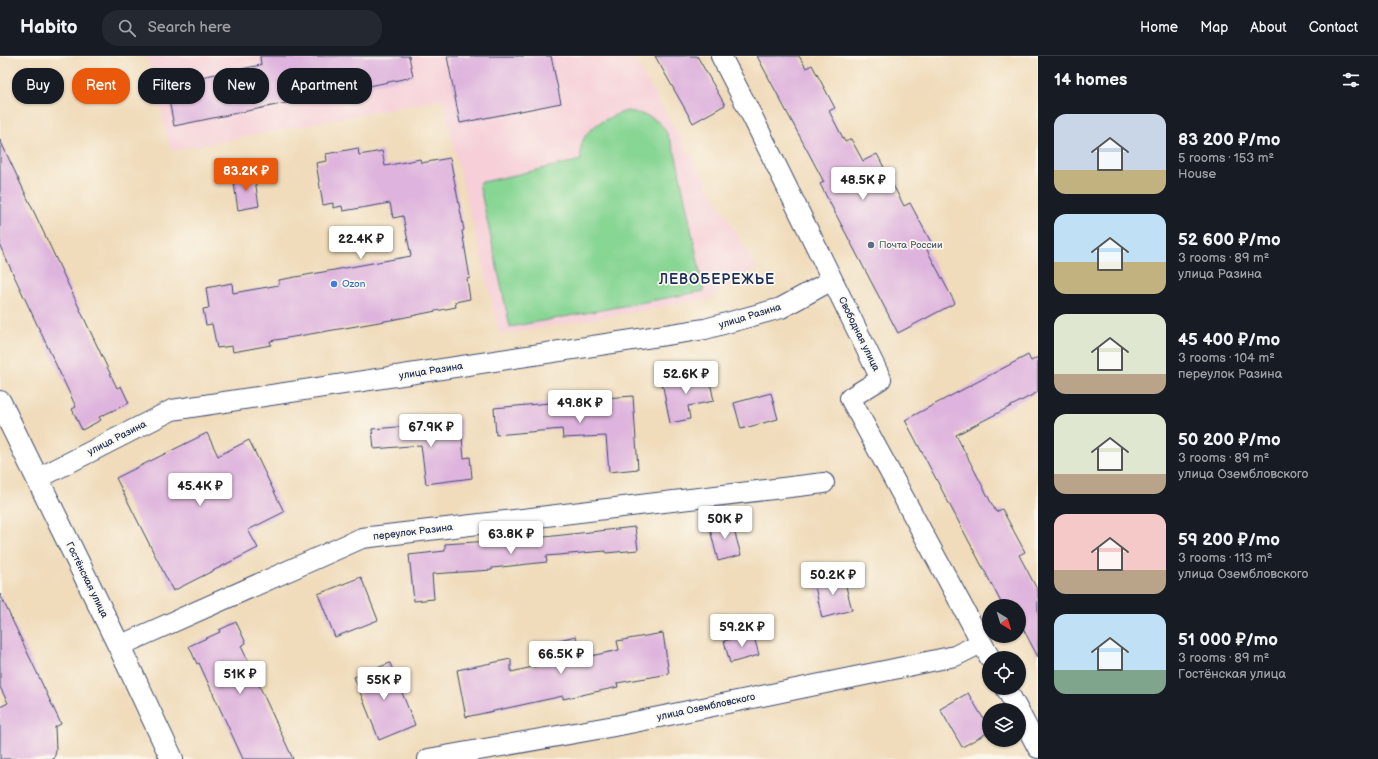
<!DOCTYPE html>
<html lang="en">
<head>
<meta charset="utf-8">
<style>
  :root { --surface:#171b24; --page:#242831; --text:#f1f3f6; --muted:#9ea1a6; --line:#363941; --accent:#ea580c }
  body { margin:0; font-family:"Balsamiq Sans",sans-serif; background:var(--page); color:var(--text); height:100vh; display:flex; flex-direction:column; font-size:15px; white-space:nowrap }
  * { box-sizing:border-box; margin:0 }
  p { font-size:13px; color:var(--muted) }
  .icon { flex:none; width:22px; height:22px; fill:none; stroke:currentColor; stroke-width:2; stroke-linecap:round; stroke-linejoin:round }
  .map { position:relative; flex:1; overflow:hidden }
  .drawer { display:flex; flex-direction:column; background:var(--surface); width:340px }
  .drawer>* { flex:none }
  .guide { position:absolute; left:12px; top:12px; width:380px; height:36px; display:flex; gap:8px }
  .needle { width:26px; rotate:142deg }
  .fabs { position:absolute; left:982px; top:543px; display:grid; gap:8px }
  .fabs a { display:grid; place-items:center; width:44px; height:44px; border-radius:50%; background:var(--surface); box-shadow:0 1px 3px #0004; font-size:20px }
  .price { position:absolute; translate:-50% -34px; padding:0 9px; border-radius:4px; background:#fff; color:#222; font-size:13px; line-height:26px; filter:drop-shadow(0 1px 2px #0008) }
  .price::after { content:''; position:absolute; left:50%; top:24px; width:12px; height:9px; margin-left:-6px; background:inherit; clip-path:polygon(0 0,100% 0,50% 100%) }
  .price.active { background:var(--accent); color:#fff }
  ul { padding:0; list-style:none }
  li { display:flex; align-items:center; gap:12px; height:100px; padding:0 16px }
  li span { display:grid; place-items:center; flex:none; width:112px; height:80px; border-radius:12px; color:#555 }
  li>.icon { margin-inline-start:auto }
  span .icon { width:48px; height:48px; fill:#fffc; stroke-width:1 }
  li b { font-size:17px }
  h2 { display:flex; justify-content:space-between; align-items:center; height:48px; padding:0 16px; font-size:17px }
  .tag { padding:0 14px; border-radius:16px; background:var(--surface); box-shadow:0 1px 3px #0004; font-size:14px; line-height:36px }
  .tag.active { background:var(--accent); color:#fff }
  header { display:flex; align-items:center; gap:24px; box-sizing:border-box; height:56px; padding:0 20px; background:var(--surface); border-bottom:1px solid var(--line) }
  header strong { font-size:19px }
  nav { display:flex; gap:22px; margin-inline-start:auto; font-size:14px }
  .search { width:280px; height:36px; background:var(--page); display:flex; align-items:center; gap:10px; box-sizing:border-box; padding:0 14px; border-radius:16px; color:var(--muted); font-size:15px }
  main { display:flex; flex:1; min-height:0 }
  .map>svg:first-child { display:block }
  .built { fill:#f6cfd8 }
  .green { fill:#88d694; stroke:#528279 }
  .building { fill:#deb3dd }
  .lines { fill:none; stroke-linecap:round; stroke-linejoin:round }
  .minor-casing { stroke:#3b496c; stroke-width:22 }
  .tertiary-casing { stroke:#3b496c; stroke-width:24 }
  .minor { stroke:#fff; stroke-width:20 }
  .tertiary { stroke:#fff; stroke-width:22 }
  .service-dot { fill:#5c6f8a; stroke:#fbf7ec; stroke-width:1.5 }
  .shop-dot { fill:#3f7fe0; stroke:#fbf7ec; stroke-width:1.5 }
  .labels { text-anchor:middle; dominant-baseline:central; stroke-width:3.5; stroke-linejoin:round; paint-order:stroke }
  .service-label { font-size:10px; fill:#4e5e75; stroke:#fbf7ec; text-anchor:start }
  .shop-label { font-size:10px; fill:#366cbe; stroke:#fbf7ec; text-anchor:start }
  .street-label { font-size:10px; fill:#1b2f5e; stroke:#fbf7ec }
  .district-label { font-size:14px; font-weight:bold; letter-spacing:1px; fill:#1b2f5e; stroke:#fbf7ec }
</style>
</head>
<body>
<header>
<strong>Habito</strong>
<div class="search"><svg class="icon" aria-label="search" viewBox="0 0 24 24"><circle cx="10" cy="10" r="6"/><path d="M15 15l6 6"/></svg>Search here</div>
<nav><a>Home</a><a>Map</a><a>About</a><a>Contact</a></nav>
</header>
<main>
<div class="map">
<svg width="1038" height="703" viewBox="0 0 1038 703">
  <rect width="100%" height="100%" fill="#fbf7ec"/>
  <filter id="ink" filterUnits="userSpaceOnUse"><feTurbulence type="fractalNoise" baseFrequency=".025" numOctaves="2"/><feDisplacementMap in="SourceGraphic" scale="8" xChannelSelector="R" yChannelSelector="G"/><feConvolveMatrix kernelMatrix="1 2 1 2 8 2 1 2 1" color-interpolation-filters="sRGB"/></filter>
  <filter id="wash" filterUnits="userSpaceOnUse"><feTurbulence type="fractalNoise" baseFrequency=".012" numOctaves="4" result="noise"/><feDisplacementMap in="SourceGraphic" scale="16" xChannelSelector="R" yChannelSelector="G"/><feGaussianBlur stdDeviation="0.9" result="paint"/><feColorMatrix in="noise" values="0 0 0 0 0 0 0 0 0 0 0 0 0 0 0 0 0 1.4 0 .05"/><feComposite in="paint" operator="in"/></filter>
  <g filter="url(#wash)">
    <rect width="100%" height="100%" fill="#f0dcbb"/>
    <!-- built -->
    <polygon class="built" points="147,0 632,0 757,213 709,243 500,279 442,43 171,95"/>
    <!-- green -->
    <path class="green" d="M627,55C662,61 664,68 676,100L704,235L510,271L479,127L581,104C581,100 580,95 581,91C584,71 610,60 627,55Z"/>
    <g id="blocks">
      <!-- building -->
      <g class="building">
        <polygon points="260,0 409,0 413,21 174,70 166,28 261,9"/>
        <polygon points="447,0 551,0 561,47 460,67"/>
        <polygon points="655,0 697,0 725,49 693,67"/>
        <polygon points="757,0 799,0 806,12 812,9 835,52 829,55 845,86 851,83 863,105 877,98 904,150 910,147 933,190 927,194 955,247 898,277 820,128 824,126"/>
        <polygon points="0,84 117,332 121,330 129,347 99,361 101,364 82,374 72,353 76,351 0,190"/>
        <polygon points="358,92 359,99 382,95 385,110 420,103 421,107 450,102 464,174 462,175 470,222 467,223 470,243 455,246 456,251 391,264 270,285 271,289 233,296 232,290 217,292 212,268 206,269 203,253 209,252 206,232 232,227 233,237 279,229 279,224 411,200 403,160 393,162 390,147 343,155 342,150 333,152 333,147 323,149 316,107 327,105 326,98"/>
        <polygon points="254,117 259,150 238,154 233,121"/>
        <polygon points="1028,299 1031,305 1038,301 1038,336 956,379 996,456 1002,453 1025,496 1019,499 1038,535 1038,601 1019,565 1019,550 1003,550 905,364"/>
        <polygon points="708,316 714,345 688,350 690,363 670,367 662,326"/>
        <polygon points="771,337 778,363 741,373 734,347"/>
        <polygon points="633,340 638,413 609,416 606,380 563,382 562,373 496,379 494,352 561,346 561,345"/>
        <polygon points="460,362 464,402 470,401 472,422 426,428 421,389 374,393 372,373 423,369 422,365"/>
        <polygon points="207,377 218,400 249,384 284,456 248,474 258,492 173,535 116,422"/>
        <polygon points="731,463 741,499 718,505 709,469"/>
        <polygon points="635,471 638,494 606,497 606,495 546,500 547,506 492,512 492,514 432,518 434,543 414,545 409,499 445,495 445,488 490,485 490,487"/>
        <polygon points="843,519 852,554 822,562 814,526"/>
        <polygon points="361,521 378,564 335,581 318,538"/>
        <polygon points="0,538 61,668 55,671 56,695 54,703 0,703 0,651 8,647 0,631"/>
        <polygon points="236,566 246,587 241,590 293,703 243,703 199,607 197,608 189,590 220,576 219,574"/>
        <polygon points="663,577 669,618 617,627 618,631 563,643 563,640 466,661 457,614 511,603 511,616 555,606 551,586 576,580 581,602 619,594 617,585"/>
        <polygon points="753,577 759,599 730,607 724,585"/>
        <polygon points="390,607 415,669 379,684 354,621"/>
        <polygon points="968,637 989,672 989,676 962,691 940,653"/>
      </g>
    </g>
  </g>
  <g filter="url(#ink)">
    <use href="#blocks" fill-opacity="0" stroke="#3b496c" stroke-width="1"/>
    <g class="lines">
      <!-- minor casing -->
      <g class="minor-casing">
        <g id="minor">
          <polyline points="721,0 754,64 881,323 850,342 990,602"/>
          <polyline points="37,423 172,354 705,273 781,252 832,224"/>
          <polyline points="119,590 362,482 824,427"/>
          <polyline points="1006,632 1018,654"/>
          <polyline points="1019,656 1038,692"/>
          <polyline points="428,703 620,669 894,613 955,600 981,587"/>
        </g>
      </g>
      <!-- tertiary casing -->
      <g class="tertiary-casing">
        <polyline id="tertiary" points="0,346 119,590 172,703"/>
      </g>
      <!-- minor -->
      <use href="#minor" class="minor"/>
      <!-- tertiary -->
      <use href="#tertiary" class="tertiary"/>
    </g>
  </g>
  <!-- markers -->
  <circle class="service-dot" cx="871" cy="189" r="4"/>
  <circle class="shop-dot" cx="334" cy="228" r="4"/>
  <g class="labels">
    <!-- service labels -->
    <g class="service-label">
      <text x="879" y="189">Почта России</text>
    </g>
    <!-- shop labels -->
    <g class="shop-label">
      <text x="342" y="228">Ozon</text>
    </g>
    <!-- street labels -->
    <g class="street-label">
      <text transform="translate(750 260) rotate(-17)">улица Разина</text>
      <text transform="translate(859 278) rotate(64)">Свободная улица</text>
      <text transform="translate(431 315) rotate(-9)">улица Разина</text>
      <text transform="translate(117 382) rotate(-27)">улица Разина</text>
      <text transform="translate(413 476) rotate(-7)">переулок Разина</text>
      <text transform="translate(87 524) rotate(64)">Гостёнская улица</text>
      <text transform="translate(706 651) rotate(-12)">улица Озембловского</text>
    </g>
    <!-- district labels -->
    <g class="district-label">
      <text x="717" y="223">ЛЕВОБЕРЕЖЬЕ</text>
    </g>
  </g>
</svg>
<div class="fabs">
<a><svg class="needle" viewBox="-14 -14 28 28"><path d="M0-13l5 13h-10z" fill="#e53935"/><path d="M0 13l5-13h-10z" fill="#9ea1a6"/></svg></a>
<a><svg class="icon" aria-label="locate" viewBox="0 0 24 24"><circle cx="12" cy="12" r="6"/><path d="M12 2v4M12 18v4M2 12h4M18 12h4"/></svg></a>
<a><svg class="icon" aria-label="layers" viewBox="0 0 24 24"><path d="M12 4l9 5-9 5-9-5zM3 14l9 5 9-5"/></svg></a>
</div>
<b class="price active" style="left:246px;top:136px">83.2K ₽</b>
<b class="price" style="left:863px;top:145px">48.5K ₽</b>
<b class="price" style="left:361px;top:204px">22.4K ₽</b>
<b class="price" style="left:686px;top:339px">52.6K ₽</b>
<b class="price" style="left:580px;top:368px">49.8K ₽</b>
<b class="price" style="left:431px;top:392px">67.9K ₽</b>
<b class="price" style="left:200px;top:451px">45.4K ₽</b>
<b class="price" style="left:725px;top:484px">50K ₽</b>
<b class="price" style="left:511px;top:499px">63.8K ₽</b>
<b class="price" style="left:833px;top:540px">50.2K ₽</b>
<b class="price" style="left:742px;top:592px">59.2K ₽</b>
<b class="price" style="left:561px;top:619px">66.5K ₽</b>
<b class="price" style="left:240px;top:639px">51K ₽</b>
<b class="price" style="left:384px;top:645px">55K ₽</b>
<div class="guide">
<a class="tag">Buy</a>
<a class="tag active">Rent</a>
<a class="tag">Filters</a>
<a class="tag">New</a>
<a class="tag">Apartment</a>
</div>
</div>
<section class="drawer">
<h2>14 homes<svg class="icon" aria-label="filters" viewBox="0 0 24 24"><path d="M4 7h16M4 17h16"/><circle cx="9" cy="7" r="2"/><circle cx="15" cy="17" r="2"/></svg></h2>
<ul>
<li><span style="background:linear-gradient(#c9d6e8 70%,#c2b280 0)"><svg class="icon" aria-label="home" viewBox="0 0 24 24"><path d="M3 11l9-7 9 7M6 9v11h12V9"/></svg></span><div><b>83 200 ₽/mo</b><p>5 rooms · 153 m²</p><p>House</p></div></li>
<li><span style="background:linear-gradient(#bfe0f5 60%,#c2b280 0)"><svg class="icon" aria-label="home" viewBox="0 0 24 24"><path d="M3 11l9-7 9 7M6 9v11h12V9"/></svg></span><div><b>52 600 ₽/mo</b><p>3 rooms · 89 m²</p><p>улица Разина</p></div></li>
<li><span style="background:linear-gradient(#dfe7d0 75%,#b9a48a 0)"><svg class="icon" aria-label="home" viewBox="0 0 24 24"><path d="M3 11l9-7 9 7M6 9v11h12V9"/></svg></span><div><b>45 400 ₽/mo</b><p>3 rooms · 104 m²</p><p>переулок Разина</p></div></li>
<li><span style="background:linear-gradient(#dfe7d0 75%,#b9a48a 0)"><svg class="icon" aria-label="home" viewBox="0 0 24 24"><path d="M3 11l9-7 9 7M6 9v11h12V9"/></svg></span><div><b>50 200 ₽/mo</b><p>3 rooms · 89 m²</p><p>улица Озембловского</p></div></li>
<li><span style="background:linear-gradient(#f6c9c9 70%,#b9a48a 0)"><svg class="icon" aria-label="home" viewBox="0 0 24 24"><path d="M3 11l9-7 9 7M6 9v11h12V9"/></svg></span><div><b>59 200 ₽/mo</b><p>3 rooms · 113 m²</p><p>улица Озембловского</p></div></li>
<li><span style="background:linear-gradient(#bfe0f5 70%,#7fa58c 0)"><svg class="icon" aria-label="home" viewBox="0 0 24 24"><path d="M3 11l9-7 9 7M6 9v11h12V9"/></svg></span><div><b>51 000 ₽/mo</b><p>3 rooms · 89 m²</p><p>Гостёнская улица</p></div></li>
</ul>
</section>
</main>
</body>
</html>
